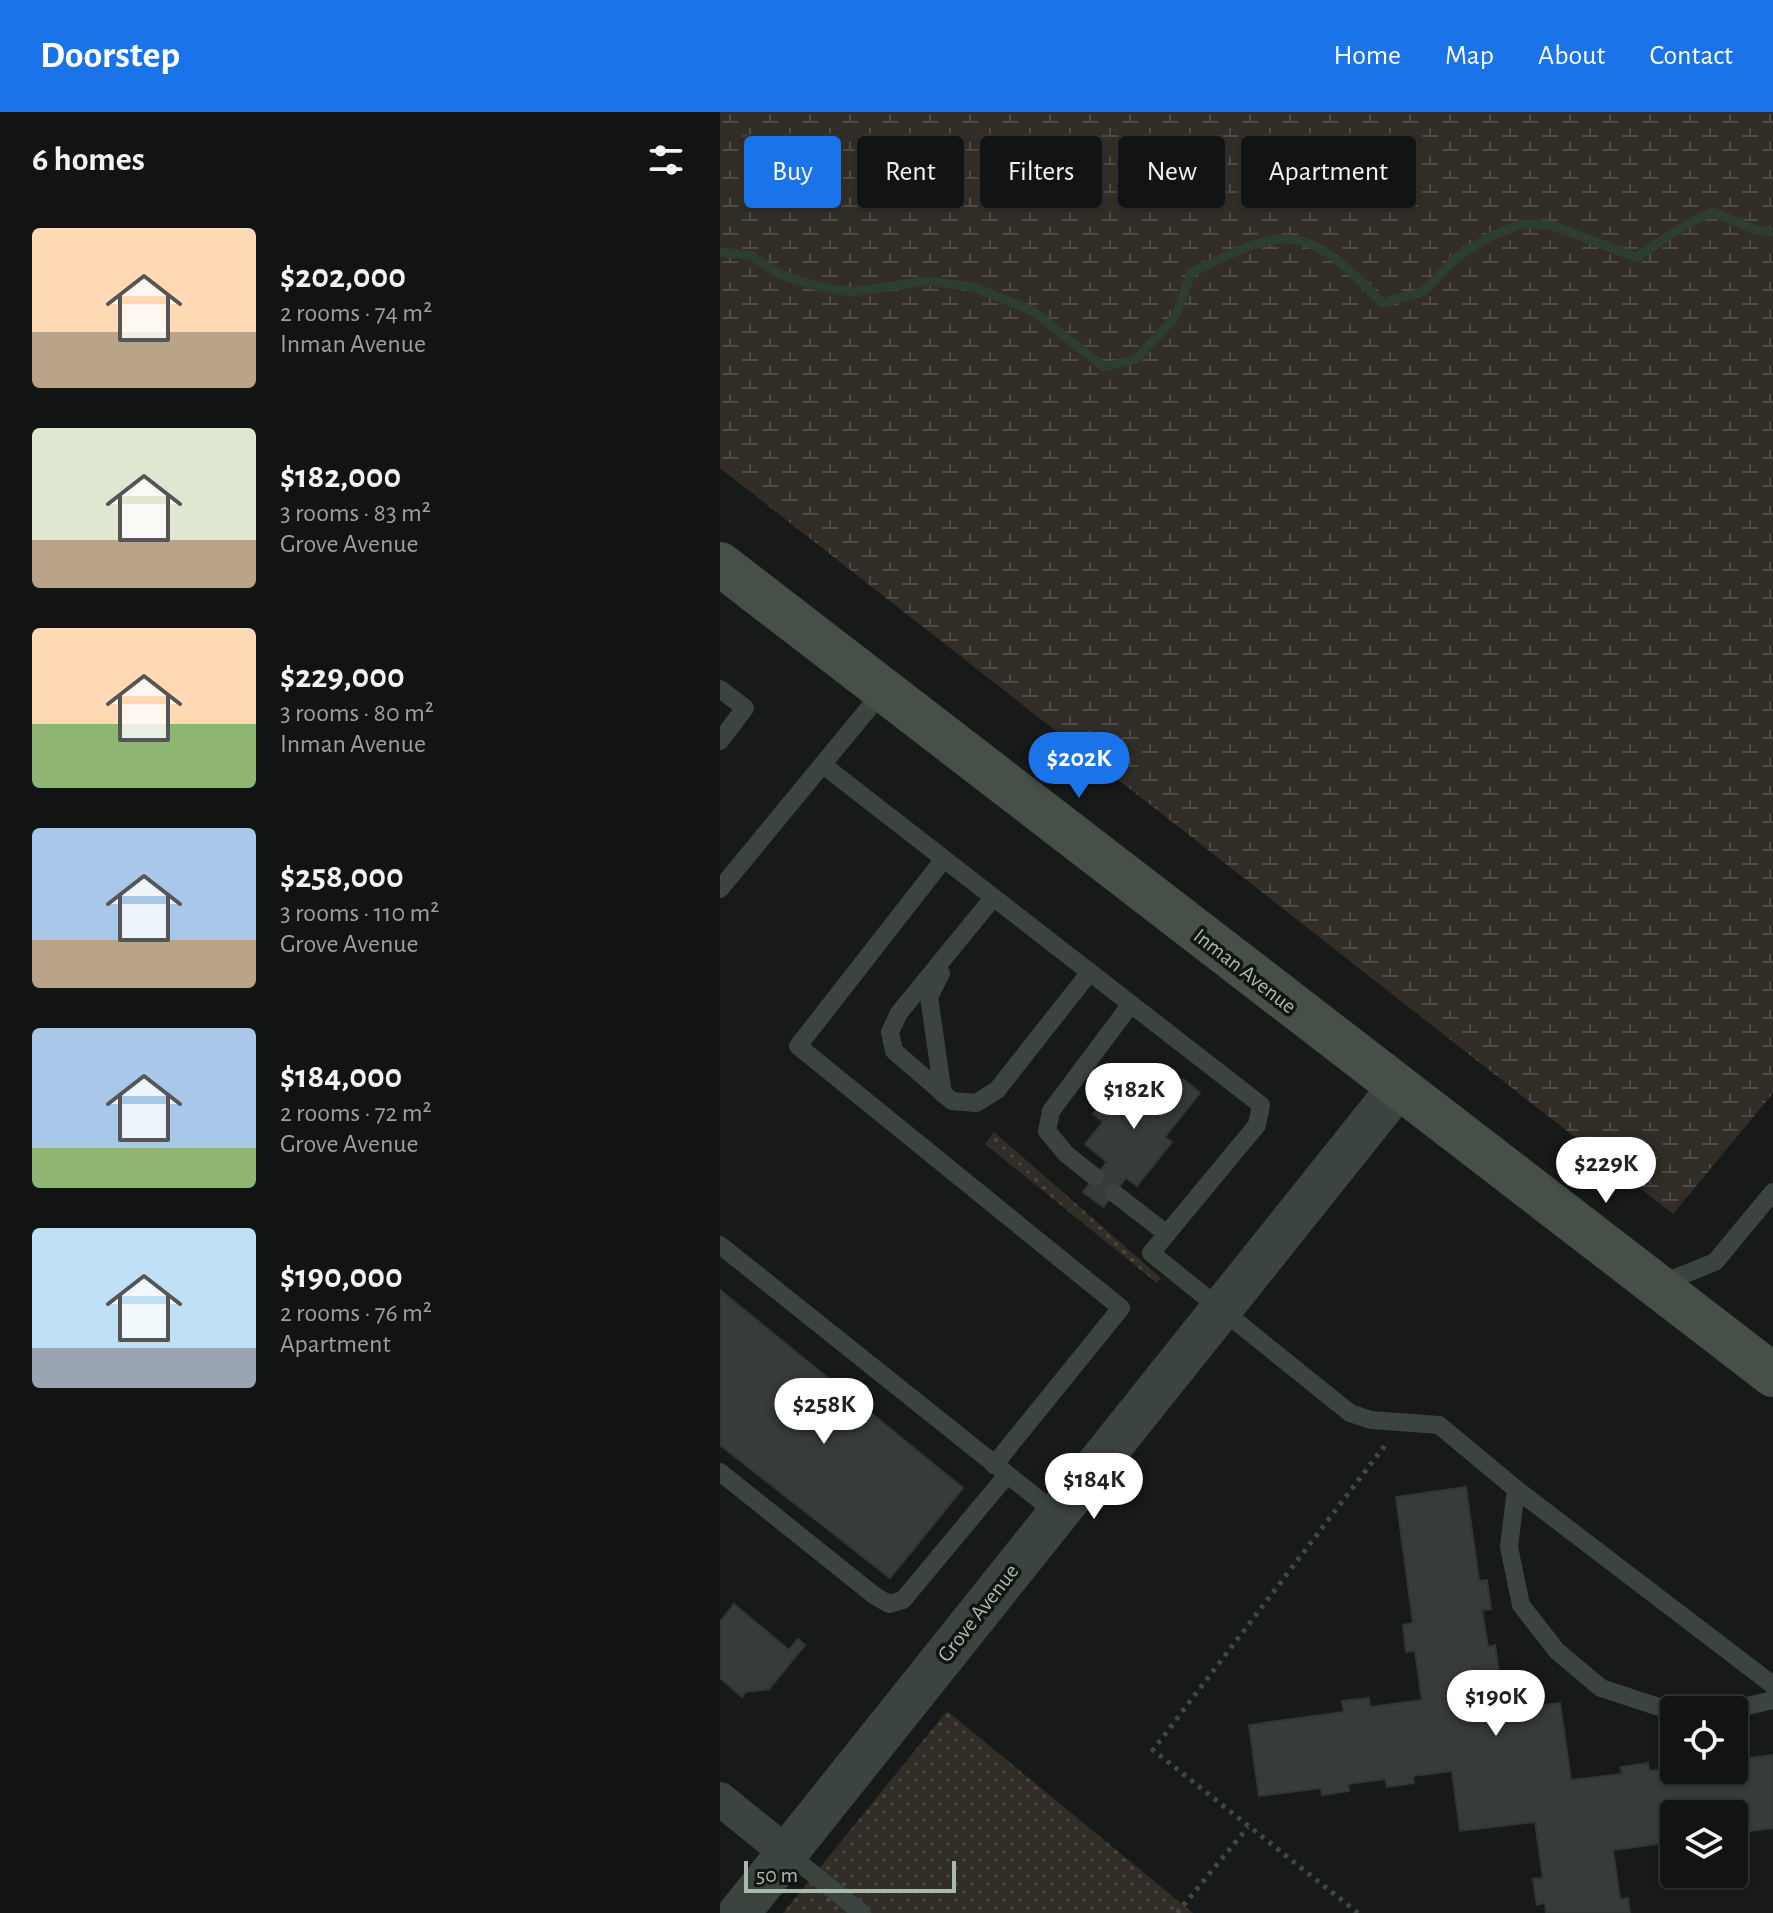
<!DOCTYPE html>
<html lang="en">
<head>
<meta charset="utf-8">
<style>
  :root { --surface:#111412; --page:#1e2120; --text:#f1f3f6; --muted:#9c9e9f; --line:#303332; --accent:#1a73e8 }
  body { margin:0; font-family:"Alegreya Sans",sans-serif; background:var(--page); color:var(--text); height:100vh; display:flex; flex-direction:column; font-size:30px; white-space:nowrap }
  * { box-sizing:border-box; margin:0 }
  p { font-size:26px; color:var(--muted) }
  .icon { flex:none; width:44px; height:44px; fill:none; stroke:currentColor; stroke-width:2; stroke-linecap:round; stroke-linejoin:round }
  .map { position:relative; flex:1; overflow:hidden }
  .drawer { display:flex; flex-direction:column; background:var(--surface); width:720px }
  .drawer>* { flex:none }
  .hud { position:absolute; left:24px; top:24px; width:760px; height:72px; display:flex; gap:16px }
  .fabs { position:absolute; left:940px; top:1584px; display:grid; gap:16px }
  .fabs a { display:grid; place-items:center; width:88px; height:88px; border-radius:8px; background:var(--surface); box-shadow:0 2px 6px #0004,0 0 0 2px var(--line); font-size:40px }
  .scale { position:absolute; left:24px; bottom:20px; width:212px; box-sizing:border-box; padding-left:8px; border:4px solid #a8bbab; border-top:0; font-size:22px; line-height:28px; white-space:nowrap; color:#a8bbab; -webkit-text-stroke:6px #121513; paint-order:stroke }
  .price { position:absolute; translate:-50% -68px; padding:0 18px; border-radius:28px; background:#fff; color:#222; font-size:26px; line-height:52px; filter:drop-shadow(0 2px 4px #0008) }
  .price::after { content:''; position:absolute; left:50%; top:48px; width:24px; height:18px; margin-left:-12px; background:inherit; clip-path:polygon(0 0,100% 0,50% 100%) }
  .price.current { background:var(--accent); color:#fff }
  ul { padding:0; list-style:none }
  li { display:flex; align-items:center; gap:24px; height:200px; padding:0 32px }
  li span { display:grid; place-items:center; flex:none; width:224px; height:160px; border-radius:8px; color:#555 }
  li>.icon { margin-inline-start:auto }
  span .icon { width:96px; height:96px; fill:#fffc; stroke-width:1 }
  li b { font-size:34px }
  h2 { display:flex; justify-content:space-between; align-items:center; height:96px; padding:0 32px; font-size:34px }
  .pill { padding:0 28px; border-radius:8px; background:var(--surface); box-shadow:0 2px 6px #0004,0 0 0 2px var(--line); font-size:28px; line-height:72px }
  .pill.current { background:var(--accent); color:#fff }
  header { display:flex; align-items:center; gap:48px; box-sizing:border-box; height:112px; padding:0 40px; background:var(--accent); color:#fff }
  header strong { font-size:38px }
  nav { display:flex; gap:44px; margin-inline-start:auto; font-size:28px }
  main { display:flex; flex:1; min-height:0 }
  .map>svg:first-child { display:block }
  .green { fill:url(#green-dots) }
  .wetland { fill:url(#wetland-marsh) }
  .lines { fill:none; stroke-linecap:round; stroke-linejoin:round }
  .stream { stroke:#2d3f2c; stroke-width:9 }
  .building { fill:#373c39; stroke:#313633; stroke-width:2 }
  .path { stroke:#404841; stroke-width:5; stroke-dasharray:4 6; stroke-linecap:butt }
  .service { stroke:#3c443f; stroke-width:18 }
  .minor { stroke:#3c443f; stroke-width:34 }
  .tertiary { stroke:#3c443f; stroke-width:42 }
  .secondary { stroke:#464f48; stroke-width:44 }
  .labels { text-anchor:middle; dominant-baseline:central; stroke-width:7; stroke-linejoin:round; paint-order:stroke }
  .street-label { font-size:22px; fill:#a8bbab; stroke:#121513 }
</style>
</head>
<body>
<header>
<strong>Doorstep</strong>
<nav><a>Home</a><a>Map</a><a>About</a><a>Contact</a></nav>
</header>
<main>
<section class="drawer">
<h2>6 homes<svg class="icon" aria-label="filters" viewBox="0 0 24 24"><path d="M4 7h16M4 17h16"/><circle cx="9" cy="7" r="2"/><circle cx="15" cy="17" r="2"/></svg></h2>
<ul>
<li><span style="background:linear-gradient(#ffd9b3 65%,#b9a48a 0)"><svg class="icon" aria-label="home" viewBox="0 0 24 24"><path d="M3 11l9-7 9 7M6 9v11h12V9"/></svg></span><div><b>$202,000</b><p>2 rooms · 74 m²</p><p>Inman Avenue</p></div></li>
<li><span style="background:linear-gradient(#dfe7d0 70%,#b9a48a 0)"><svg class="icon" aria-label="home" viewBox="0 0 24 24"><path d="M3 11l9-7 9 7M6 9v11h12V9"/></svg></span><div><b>$182,000</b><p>3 rooms · 83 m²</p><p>Grove Avenue</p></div></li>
<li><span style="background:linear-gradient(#ffd9b3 60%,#8fb573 0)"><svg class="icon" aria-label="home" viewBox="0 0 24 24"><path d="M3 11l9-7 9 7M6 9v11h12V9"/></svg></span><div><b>$229,000</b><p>3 rooms · 80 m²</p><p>Inman Avenue</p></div></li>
<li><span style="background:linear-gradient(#a9c7e8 70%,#b9a48a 0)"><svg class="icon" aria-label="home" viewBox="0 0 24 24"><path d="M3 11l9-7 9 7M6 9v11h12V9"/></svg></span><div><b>$258,000</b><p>3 rooms · 110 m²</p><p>Grove Avenue</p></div></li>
<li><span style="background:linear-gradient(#a9c7e8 75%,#8fb573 0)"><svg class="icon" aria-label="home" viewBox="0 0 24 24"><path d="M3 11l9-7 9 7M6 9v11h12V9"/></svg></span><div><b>$184,000</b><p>2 rooms · 72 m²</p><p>Grove Avenue</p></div></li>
<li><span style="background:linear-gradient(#bfe0f5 75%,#9aa5b1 0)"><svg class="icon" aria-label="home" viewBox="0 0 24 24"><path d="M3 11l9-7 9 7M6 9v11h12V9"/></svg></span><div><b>$190,000</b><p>2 rooms · 76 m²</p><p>Apartment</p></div></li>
</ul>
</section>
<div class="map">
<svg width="1053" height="1801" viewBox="0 0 1053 1801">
  <defs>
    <pattern id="green-dots" width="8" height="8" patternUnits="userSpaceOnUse" patternTransform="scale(2)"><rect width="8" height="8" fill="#322d27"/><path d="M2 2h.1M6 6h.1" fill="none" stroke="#4d4a44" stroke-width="1.8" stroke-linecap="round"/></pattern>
    <pattern id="wetland-marsh" width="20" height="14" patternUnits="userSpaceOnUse" patternTransform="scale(2)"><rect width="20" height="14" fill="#322d27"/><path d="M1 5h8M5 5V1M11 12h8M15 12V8" fill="none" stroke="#4d4a44"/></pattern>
  </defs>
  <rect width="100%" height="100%" fill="#171a18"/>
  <!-- green -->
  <g class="green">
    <polygon points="274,1020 441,1166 437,1171 265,1032"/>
    <polygon points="227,1599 473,1801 63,1801"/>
  </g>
  <!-- wetland -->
  <polygon class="wetland" points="0,0 1053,0 1053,981 953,1102 0,356"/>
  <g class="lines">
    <!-- stream -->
    <path class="stream" d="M0,140L30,143L59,162L95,174L131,180L207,169L253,175L313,199L384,255L416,247L455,205L471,161C568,112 586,111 662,191L703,180L736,146L769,125L801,112L831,113L916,145L971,110L993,100L1036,118L1053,120"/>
  </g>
  <!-- building -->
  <g class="building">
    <polygon points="412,954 449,984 463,967 480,981 445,1025 452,1030 417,1074 406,1066 383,1095 363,1080 387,1050 365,1032 383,1010 373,1002"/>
    <polygon points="0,1178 243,1376 170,1466 0,1333"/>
    <polygon points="746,1375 759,1469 767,1468 771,1497 762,1498 768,1535 775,1533 779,1561 771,1562 776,1599 840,1591 851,1668 902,1662 901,1655 928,1651 929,1659 954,1656 1014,1658 1014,1648 1053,1643 1053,1716 1014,1721 1014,1702 954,1702 954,1738 945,1739 944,1731 893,1738 900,1787 908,1786 910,1801 826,1801 825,1791 817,1793 813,1767 823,1766 815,1710 740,1719 732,1659 693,1664 694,1671 667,1675 665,1667 628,1672 629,1679 602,1683 601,1676 539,1684 529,1613 624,1600 622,1589 649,1586 650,1595 702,1588 695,1539 686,1540 683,1513 693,1511 676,1385"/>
    <polygon points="14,1492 69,1538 78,1527 85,1533 49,1577 26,1580 22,1585 0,1566 0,1510"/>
  </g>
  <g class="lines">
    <!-- path -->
    <g class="path">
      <polyline points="457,1801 528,1715"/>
      <polyline points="638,1801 433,1638 666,1332"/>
    </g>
    <!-- service -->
    <g class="service">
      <polyline points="0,577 25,596 0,629"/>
      <polyline points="103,653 541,993 537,1013 431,1141 630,1301 651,1308 719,1313 796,1377 1053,1573"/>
      <polyline points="224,747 78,934 401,1196 274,1353"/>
      <polyline points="0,777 163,579"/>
      <polyline points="273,786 179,901 170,920 174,939 232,989 256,991 277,978 370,860"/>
      <polyline points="221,861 209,885 223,982"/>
      <polyline points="375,1065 346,1042 327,1019 331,999 411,892"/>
      <polyline points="394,1081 447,1122"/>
      <polyline points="0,1133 337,1402"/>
      <polyline points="938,1173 995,1150 1053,1080"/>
      <polyline points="0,1360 155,1484 169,1492 183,1488 287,1363"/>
      <polyline points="796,1377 789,1435 801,1493 837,1539 881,1576 936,1594 960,1598"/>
      <polyline points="1010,1598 1053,1588"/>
      <polyline points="67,1741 142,1801"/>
    </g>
    <!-- minor -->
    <polyline class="minor" points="0,1687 67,1741"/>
    <!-- tertiary -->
    <polyline class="tertiary" points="19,1801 677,977"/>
    <!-- secondary -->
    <polyline class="secondary" points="0,452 1053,1263"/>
  </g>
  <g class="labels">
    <!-- street labels -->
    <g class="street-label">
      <text transform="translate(525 859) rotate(38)">Inman Avenue</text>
      <text transform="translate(258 1501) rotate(-52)">Grove Avenue</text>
    </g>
  </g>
</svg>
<div class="fabs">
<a><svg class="icon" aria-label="locate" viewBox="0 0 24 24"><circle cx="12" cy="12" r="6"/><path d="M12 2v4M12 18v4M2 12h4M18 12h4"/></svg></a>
<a><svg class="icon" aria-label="layers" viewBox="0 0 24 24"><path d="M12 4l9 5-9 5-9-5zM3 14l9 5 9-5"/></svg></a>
</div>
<div class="scale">50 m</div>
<b class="price current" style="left:359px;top:688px">$202K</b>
<b class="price" style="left:414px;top:1019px">$182K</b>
<b class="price" style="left:886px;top:1093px">$229K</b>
<b class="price" style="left:104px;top:1334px">$258K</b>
<b class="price" style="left:374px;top:1409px">$184K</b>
<b class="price" style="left:776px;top:1626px">$190K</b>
<div class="hud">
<a class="pill current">Buy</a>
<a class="pill">Rent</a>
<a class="pill">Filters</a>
<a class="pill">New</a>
<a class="pill">Apartment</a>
</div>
</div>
</main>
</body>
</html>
